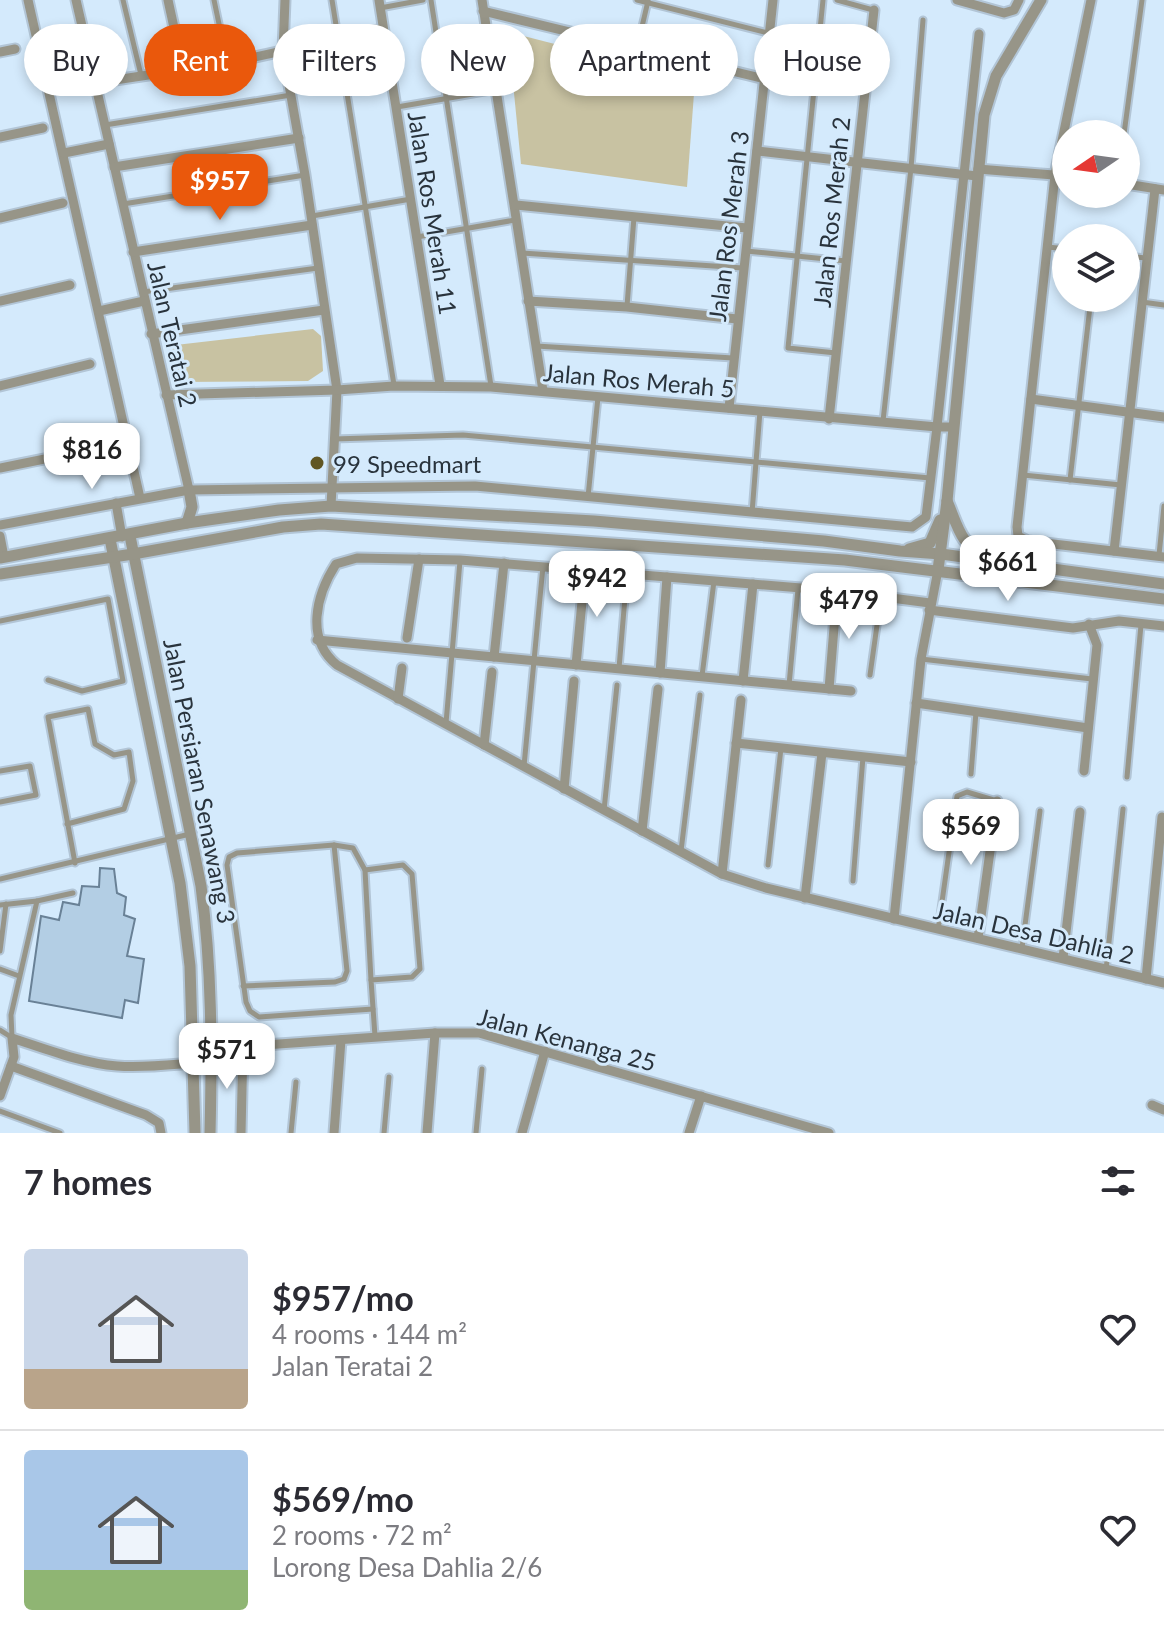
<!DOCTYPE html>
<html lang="en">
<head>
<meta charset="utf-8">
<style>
  :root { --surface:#fff; --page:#f2f2f3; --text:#2b2b33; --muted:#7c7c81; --line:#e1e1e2; --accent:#ea580c }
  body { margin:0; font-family:Lato,sans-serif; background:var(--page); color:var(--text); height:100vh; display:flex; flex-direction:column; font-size:30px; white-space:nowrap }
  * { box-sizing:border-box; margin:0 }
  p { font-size:26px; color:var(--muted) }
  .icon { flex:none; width:44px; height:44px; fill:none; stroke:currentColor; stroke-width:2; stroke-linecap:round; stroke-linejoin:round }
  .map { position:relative; height:1133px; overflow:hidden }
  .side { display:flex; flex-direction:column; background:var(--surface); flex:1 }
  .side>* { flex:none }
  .guide { position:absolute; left:24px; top:24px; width:1116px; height:72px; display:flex; gap:16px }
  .needle { width:52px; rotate:257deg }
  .buttons { position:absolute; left:1052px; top:120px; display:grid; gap:16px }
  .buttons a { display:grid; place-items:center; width:88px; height:88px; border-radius:50%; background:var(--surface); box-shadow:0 4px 12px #0003; font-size:40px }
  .price { position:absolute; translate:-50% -68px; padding:0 18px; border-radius:16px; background:#fff; color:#222; font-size:26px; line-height:52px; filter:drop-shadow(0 2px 4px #0008) }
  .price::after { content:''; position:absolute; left:50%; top:48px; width:24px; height:18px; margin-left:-12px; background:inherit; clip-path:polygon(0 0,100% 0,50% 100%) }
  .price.current { background:var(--accent); color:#fff }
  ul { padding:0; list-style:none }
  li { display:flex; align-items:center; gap:24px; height:200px; padding:0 24px }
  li+li { border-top:2px solid var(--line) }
  li span { display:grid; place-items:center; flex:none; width:224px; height:160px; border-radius:8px; color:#555 }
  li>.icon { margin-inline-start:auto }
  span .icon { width:96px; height:96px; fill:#fffc; stroke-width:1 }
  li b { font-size:34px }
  h2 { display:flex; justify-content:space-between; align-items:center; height:96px; padding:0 24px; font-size:34px }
  .chip { padding:0 28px; border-radius:36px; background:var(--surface); box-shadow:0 4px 12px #0003; font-size:28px; line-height:72px }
  .chip.current { background:var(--accent); color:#fff }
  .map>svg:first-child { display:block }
  .green { fill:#c8c2a2 }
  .building { fill:#b3cee4; stroke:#698196; stroke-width:2 }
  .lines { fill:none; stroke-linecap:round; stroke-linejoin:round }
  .service-casing { stroke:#b2c5d6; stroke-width:9 }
  .minor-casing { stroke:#b2c5d6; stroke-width:13 }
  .tertiary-casing { stroke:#b2c5d6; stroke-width:15 }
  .service { stroke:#979588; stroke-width:5 }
  .minor { stroke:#979588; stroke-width:9 }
  .tertiary { stroke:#979588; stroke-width:11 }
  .poi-dot { fill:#605623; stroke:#d4eafc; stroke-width:3 }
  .labels { text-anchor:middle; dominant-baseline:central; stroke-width:6; stroke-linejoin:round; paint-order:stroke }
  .street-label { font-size:24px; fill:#29333c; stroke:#d4eafc }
  .poi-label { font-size:24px; fill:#29333c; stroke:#d4eafc; text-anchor:start }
</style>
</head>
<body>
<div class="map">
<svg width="1164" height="1133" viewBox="0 0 1164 1133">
  <rect width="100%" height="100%" fill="#d4eafc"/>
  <!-- green -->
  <g class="green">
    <polygon points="508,32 695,80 687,187 521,164"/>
    <polygon points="313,329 321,336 323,371 308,381 175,382 167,346"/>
  </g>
  <!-- building -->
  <polygon class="building" points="100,868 114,869 117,893 126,897 124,915 135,919 127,956 144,959 138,1003 125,1000 122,1018 29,1001 41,916 59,920 63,902 79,905 82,886 99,887"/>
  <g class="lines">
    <!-- service casing -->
    <g class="service-casing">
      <g id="service">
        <polyline points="123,0 141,75"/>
        <polyline points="214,0 227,62"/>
        <polyline points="332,0 394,385"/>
        <polyline points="431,0 491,386"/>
        <polyline points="637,0 768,33"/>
        <polyline points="823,0 788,348 836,353"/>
        <polyline points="837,0 873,10"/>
        <polyline points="380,8 423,0"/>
        <polyline points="637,48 648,1"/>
        <polyline points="397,107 496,90"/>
        <polyline points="105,125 291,95"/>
        <polyline points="1124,134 1142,0"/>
        <polyline points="123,204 305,175"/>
        <polyline points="312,216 411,199"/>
        <polyline points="417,237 515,220"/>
        <polyline points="1048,247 1066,249"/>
        <polyline points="746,251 846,261"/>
        <polyline points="522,253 743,268"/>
        <polyline points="1126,256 1146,258"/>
        <polyline points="143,292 318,268"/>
        <polyline points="1142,302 1164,305"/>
        <polyline points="627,306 634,217"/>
        <polyline points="536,346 733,358"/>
        <polyline points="883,421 911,168 923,20"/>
        <polyline points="334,439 463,435 930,478"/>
        <polyline points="1023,475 1121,485"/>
        <polyline points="1070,480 1091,298"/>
        <polyline points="588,497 598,397"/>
        <polyline points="752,513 760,411"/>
        <polyline points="1159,555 1164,506"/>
        <polyline points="0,621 108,599 123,681 82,691 48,680"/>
        <polyline points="921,659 1092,679"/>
        <polyline points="619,668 627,574"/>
        <polyline points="870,675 881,597"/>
        <polyline points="702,676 714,581"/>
        <polyline points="789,685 798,589"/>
        <polyline points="446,723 460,561"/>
        <polyline points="524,766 543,566"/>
        <polyline points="0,771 30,766 36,795 0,802"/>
        <polyline points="971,774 976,712"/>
        <polyline points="1127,777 1141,625"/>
        <polyline points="604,810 617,685"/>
        <polyline points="67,824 124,809 133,781 129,752 114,755 95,744 88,709 48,717 75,863"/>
        <polyline points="681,851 700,695"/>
        <polyline points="768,865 781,748"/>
        <polyline points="365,870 403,865 412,874 420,969 412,977 371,980 375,1036"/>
        <polyline points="0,879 190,834"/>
        <polyline points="853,881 863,757"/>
        <polyline points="0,905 37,901"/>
        <polyline points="938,930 957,796 967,792 997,801"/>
        <polyline points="1022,948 1040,811"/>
        <polyline points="0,951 6,904"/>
        <polyline points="0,969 19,976"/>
        <polyline points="1106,970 1123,809"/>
        <polyline points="371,980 365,870 353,848 334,845 237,853 229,857 227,865 246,1002 250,1011 259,1017 373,1009"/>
        <polyline points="243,986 335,982 344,979 347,971 334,845"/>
        <polyline points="0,1030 11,1037"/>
        <polyline points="12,1037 11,1015 37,901 73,893"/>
        <polyline points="0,1111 60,1133"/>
        <polyline points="291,1133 296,1082"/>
        <polyline points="384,1133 389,1077"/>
        <polyline points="476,1133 482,1069"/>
      </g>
    </g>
    <!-- minor casing -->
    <g class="minor-casing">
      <g id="minor">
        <polyline points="28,0 140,498"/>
        <polyline points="76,0 189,490"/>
        <polyline points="168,0 183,69"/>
        <polyline points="285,0 283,51 305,175 337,390 331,506"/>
        <polyline points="379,0 440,385"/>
        <polyline points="482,0 543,391"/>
        <polyline points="957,0 1004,13 1014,10 1019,0"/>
        <polyline points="1091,0 1055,175 1017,527 1018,536 1028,541 1164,557"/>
        <polyline points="483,11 765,79"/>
        <polyline points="0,52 15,49"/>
        <polyline points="95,83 228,63 382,29"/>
        <polyline points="0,137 43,128"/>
        <polyline points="757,151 977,176"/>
        <polyline points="64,153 109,144"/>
        <polyline points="114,167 299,138"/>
        <polyline points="978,169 1066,176"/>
        <polyline points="1126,184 1164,190"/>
        <polyline points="516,205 747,228"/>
        <polyline points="0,218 63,203"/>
        <polyline points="133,252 312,225"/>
        <polyline points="0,301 70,285"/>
        <polyline points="528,301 627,307 737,319"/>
        <polyline points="99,311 144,301"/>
        <polyline points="151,334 324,310"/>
        <polyline points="0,386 90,364"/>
        <polyline points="166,395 337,390 394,386 491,387 937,427 979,34"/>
        <polyline points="1031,399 1164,417"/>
        <polyline points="729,408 773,0"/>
        <polyline points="829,419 874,10"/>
        <polyline points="0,468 128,442"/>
        <polyline points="116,503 122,537"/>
        <polyline points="0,525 189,490 475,486 912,527 926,517 937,427 953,427"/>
        <polyline points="0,536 4,557"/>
        <polyline points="1114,551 1155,189"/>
        <path d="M930,603L837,591L460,560L357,558L336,564C316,595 305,639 337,665L722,874L766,888L1164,983"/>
        <polyline points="929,610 1073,628 1119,621 1164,626"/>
        <polyline points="407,638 419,559"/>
        <polyline points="317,640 851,691"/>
        <polyline points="494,657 504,563"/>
        <polyline points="576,665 585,570"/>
        <polyline points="660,673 667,577"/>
        <polyline points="743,681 753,584"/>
        <polyline points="829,689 837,591"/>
        <polyline points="398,699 402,668"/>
        <polyline points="916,703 1088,728"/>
        <polyline points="736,743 911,762"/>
        <polyline points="484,745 492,672"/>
        <polyline points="1084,771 1097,645 1089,624"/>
        <polyline points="564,789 574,681"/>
        <polyline points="642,831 658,689"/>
        <polyline points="722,874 741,700"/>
        <polyline points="805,898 822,753"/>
        <polyline points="894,919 921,659 938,570"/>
        <polyline points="978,938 997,801"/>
        <polyline points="1063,958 1080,812"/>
        <polyline points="1146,979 1162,817"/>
        <polyline points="193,1050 435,1033 479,1033 829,1133"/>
        <polyline points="11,1066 146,1115 159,1123 161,1133"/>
        <path d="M0,1096L14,1057L12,1038C46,1049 81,1063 117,1066C143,1068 168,1065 193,1063"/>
        <polyline points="1152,1105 1164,1110"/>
        <polyline points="241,1133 243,1045"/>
        <polyline points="334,1133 341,1040"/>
        <polyline points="427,1133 435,1033"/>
        <polyline points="522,1133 545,1051"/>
        <polyline points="689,1133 701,1096"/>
      </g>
    </g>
    <!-- tertiary casing -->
    <g class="tertiary-casing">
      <g id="tertiary">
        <path d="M947,501C957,524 961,548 987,556"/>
        <polyline points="187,523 192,507 189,490"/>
        <path d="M130,536L201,886C212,968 212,1051 210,1133"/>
        <polyline points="110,539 180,883 190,966 195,1133"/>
        <polyline points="909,549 930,543 940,520"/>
        <polyline points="0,558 187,523 279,510 331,506 594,521 824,541 900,551 941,554 1164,584"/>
        <polyline points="938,570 947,501 984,115 996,76 1041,0"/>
        <polyline points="0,574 133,554 283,527 321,524 845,560 1164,599"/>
      </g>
    </g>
    <!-- service -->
    <use href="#service" class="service"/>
    <!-- minor -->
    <use href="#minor" class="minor"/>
    <!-- tertiary -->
    <use href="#tertiary" class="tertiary"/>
  </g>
  <!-- markers -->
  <circle class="poi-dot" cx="317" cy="463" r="8"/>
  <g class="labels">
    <!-- street labels -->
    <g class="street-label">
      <text transform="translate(831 212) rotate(-84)">Jalan Ros Merah 2</text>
      <text transform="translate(433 213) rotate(81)">Jalan Ros Merah 11</text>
      <text transform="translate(728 226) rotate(-83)">Jalan Ros Merah 3</text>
      <text transform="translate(173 334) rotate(77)">Jalan Teratai 2</text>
      <text transform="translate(639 380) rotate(5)">Jalan Ros Merah 5</text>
      <text transform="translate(200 781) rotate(79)">Jalan Persiaran Senawang 3</text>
      <text transform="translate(1034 932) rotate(13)">Jalan Desa Dahlia 2</text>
      <text transform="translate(567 1039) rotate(15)">Jalan Kenanga 25</text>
    </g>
    <!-- poi labels -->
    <g class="poi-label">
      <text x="333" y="463">99 Speedmart</text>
    </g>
  </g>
</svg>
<div class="buttons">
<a><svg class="needle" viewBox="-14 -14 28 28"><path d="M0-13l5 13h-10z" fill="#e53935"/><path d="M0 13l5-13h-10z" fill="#7c7c81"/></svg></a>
<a><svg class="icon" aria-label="layers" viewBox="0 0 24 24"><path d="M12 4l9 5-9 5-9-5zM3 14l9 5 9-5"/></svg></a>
</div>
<b class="price current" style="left:220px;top:222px">$957</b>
<b class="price" style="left:92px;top:491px">$816</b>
<b class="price" style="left:1008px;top:603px">$661</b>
<b class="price" style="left:597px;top:619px">$942</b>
<b class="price" style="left:849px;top:641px">$479</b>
<b class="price" style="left:971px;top:867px">$569</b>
<b class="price" style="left:227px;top:1091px">$571</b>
<div class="guide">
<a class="chip">Buy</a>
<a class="chip current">Rent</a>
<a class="chip">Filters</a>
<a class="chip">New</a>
<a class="chip">Apartment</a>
<a class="chip">House</a>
</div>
</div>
<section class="side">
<h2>7 homes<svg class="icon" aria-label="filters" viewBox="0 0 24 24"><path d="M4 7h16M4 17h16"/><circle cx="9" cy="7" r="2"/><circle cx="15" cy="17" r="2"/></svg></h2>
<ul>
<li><span style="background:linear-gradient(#c9d6e8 75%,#b9a48a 0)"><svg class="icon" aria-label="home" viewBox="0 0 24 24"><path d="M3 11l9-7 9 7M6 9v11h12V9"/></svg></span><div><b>$957/mo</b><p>4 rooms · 144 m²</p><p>Jalan Teratai 2</p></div><svg class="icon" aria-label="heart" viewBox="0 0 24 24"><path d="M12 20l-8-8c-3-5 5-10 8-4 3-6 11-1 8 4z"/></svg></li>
<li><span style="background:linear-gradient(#a9c7e8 75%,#8fb573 0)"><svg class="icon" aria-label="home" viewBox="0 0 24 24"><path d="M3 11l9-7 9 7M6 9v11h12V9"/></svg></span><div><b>$569/mo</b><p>2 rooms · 72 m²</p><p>Lorong Desa Dahlia 2/6</p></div><svg class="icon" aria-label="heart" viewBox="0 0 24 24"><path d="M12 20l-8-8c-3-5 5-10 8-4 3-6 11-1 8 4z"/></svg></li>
</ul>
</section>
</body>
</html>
